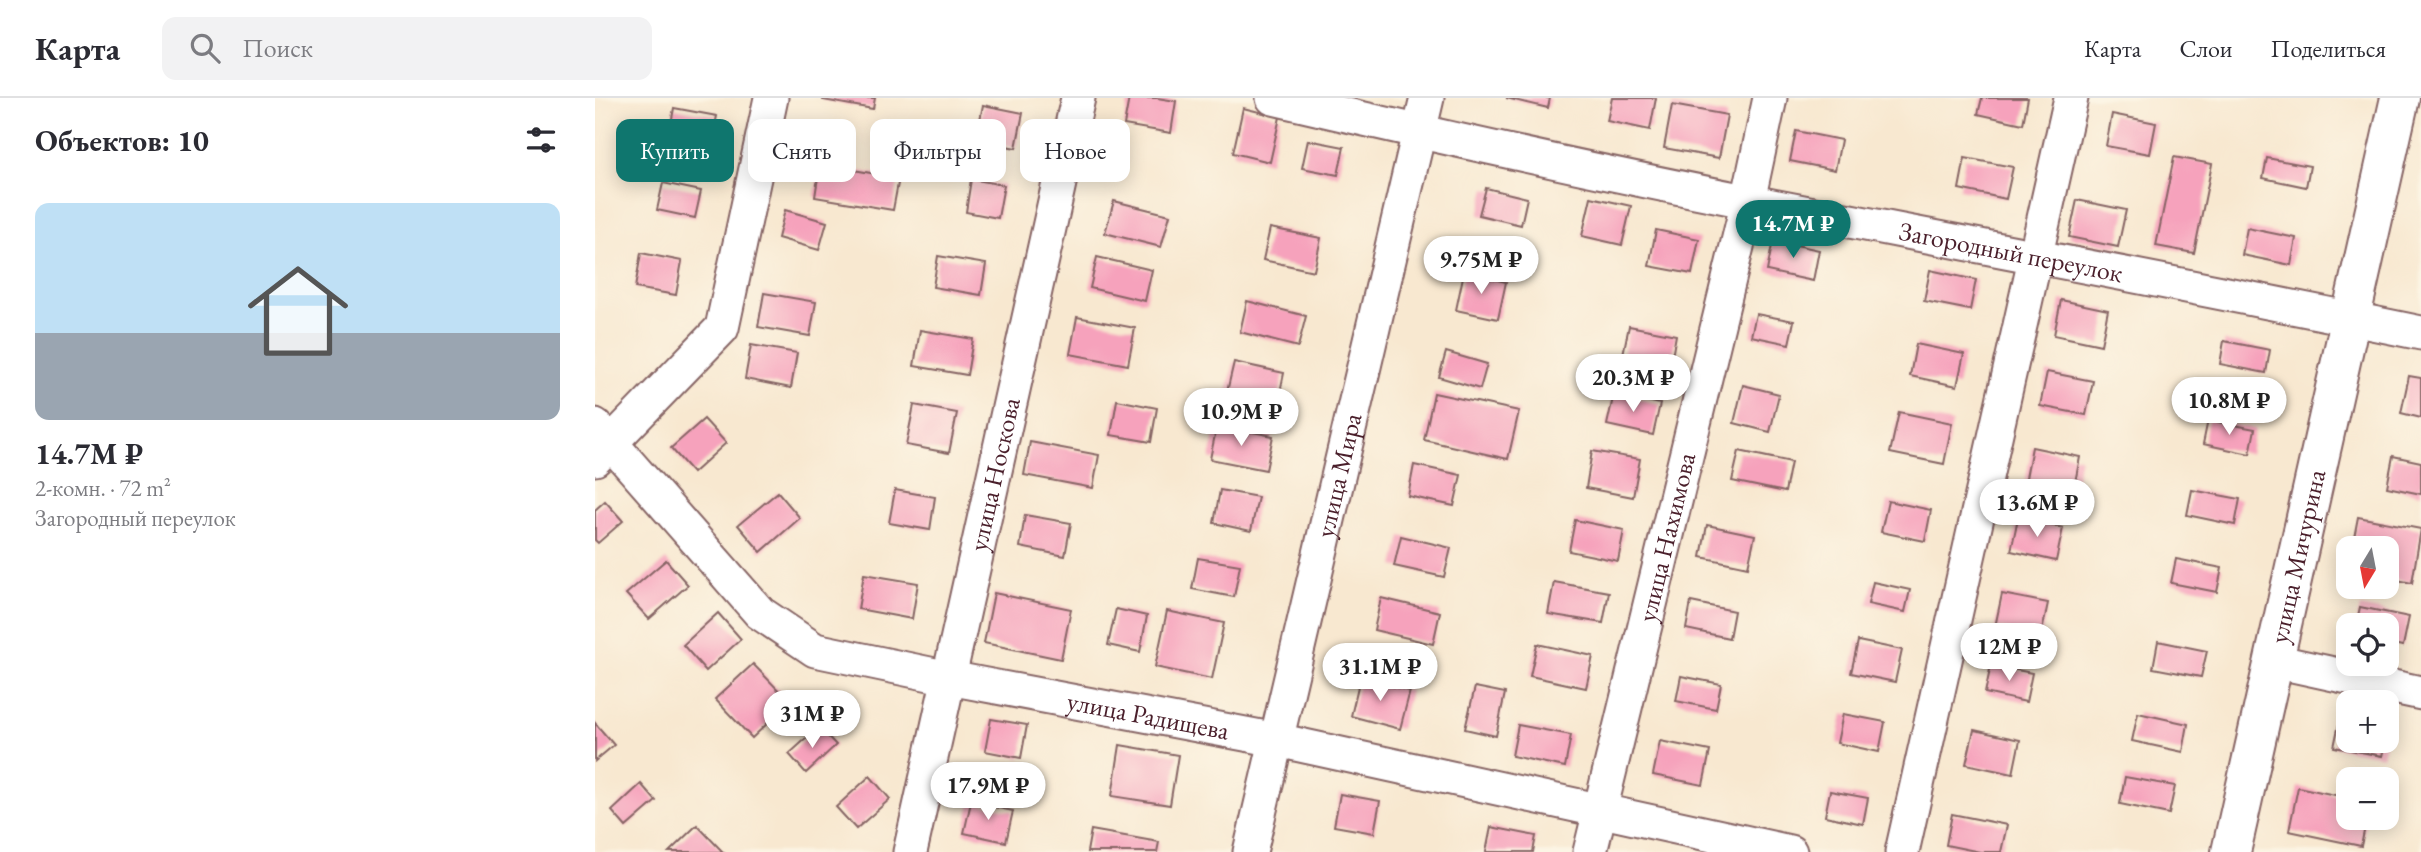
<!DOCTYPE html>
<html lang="ru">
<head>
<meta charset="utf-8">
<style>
  :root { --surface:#fff; --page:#f2f2f3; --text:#2b2b33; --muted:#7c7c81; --line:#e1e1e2; --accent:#0f766e }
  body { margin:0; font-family:"EB Garamond",serif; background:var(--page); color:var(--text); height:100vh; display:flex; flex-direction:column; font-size:26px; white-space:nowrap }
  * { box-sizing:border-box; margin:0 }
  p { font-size:23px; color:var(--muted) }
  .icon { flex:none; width:38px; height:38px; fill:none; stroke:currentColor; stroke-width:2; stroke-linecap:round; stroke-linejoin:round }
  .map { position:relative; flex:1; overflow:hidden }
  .drawer { display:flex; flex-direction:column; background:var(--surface); width:595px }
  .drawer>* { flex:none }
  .guide { position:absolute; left:21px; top:21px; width:665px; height:63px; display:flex; gap:14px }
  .needle { width:46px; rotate:190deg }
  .fabs { position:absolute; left:1741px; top:438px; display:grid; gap:14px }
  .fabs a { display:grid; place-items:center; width:63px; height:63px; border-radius:14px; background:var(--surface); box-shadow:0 4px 18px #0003; font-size:35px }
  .price { position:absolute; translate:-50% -60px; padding:0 16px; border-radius:24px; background:#fff; color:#222; font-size:23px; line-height:46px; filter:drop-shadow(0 2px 4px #0008) }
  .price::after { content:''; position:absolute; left:50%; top:42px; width:21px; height:16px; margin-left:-10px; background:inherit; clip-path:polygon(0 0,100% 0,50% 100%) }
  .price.current { background:var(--accent); color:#fff }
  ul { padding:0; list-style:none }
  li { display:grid; align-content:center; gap:14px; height:371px; padding:0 35px }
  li+li { border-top:2px solid var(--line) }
  li span { display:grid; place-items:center; height:217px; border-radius:14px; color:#555 }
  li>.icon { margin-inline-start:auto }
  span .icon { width:126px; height:126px; fill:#fffc; stroke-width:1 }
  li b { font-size:30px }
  h2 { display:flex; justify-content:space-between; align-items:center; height:84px; padding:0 35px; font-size:30px }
  .pill { padding:0 24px; border-radius:14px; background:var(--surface); box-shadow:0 4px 18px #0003; font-size:24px; line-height:63px }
  .pill.current { background:var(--accent); color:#fff }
  header { display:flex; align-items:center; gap:42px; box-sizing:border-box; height:98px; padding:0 35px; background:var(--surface); border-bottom:2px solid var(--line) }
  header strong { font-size:33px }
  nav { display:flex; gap:38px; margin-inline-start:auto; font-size:24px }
  .search { width:490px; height:63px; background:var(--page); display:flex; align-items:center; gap:18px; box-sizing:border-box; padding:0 24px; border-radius:14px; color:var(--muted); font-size:26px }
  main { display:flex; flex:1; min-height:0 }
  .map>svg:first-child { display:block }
  .building { fill:#f6a2bc }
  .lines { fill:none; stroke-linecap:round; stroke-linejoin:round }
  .minor-casing { stroke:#876565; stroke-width:37 }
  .tertiary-casing { stroke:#876565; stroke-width:42 }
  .minor { stroke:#fff; stroke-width:33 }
  .tertiary { stroke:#fff; stroke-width:38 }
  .labels { text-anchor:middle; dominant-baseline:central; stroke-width:5; stroke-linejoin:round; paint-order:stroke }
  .street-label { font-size:26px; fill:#4a1f2b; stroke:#fcf5e5 }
</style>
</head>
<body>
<header>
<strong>Карта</strong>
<div class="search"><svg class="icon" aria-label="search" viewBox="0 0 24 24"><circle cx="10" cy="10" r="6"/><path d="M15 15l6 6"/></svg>Поиск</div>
<nav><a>Карта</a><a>Слои</a><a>Поделиться</a></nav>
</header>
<main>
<section class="drawer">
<h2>Объектов: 10<svg class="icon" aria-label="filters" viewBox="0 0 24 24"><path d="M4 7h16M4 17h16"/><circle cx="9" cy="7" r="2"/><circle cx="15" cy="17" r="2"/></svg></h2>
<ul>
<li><span style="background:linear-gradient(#bfe0f5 60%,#9aa5b1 0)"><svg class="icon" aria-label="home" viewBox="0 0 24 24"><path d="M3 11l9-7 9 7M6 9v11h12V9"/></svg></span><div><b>14.7M ₽</b><p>2-комн. · 72 m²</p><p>Загородный переулок</p></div></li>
</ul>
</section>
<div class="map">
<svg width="1826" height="754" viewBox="0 0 1826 754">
  <rect width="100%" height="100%" fill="#fcf5e5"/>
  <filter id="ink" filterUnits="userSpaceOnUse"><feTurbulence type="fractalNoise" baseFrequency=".0143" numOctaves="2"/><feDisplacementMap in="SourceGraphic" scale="14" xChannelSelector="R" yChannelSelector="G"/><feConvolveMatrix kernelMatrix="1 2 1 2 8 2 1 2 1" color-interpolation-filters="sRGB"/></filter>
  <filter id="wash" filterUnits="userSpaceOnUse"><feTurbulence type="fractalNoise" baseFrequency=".00686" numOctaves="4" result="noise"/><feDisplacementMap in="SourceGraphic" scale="28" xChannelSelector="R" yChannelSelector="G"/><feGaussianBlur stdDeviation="1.57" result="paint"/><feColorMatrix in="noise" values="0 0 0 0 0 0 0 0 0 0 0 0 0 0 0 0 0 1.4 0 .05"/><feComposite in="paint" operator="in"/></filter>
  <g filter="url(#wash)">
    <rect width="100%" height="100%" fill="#f8e8d0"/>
    <g id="blocks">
      <!-- building -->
      <g class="building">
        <polygon points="228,0 280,0 278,11 228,2"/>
        <polygon points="534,0 562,0 581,3 576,35 529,27"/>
        <polygon points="911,0 955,0 953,10"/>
        <polygon points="1017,0 1061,0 1055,32 1012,23"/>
        <polygon points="1387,0 1433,0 1428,26 1383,16"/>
        <polygon points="388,7 428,15 421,50 381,42"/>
        <polygon points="1077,7 1132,17 1124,60 1069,50"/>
        <polygon points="79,10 122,18 115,51 73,42"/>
        <polygon points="648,10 685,19 675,64 638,55"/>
        <polygon points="1517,16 1561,25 1555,56 1511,48"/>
        <polygon points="1201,33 1246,42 1240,72 1195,63"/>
        <polygon points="713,42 749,49 743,77 707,70"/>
        <polygon points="1579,59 1617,66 1599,155 1561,148"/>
        <polygon points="1370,60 1418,69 1411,101 1364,91"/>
        <polygon points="1672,60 1715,68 1711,89 1668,80"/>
        <polygon points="225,66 304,80 298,112 220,99"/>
        <polygon points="376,81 409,87 403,120 371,114"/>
        <polygon points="68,85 106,93 100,120 62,112"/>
        <polygon points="891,90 932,100 926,127 884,117"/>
        <polygon points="996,99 1036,108 1027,147 987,138"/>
        <polygon points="1482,102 1531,112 1523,149 1474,139"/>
        <polygon points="519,103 575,117 566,149 510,135"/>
        <polygon points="190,112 232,124 224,152 183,140"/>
        <polygon points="675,130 726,140 719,173 668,162"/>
        <polygon points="1652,130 1701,140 1696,167 1647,157"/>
        <polygon points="1061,132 1104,141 1097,176 1054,168"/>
        <polygon points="1178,142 1224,152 1218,183 1172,173"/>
        <polygon points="46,155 87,163 81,197 40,190"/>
        <polygon points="343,158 391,166 386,197 338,189"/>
        <polygon points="502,159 557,172 550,203 495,190"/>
        <polygon points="1335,172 1381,182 1375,212 1329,203"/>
        <polygon points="869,174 911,184 903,221 861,212"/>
        <polygon points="169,195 221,204 215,238 163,229"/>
        <polygon points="1466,202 1513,212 1506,247 1459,237"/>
        <polygon points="652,203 711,218 703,249 645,234"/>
        <polygon points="1161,216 1199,223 1194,246 1156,238"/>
        <polygon points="482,219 540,230 533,267 475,256"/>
        <polygon points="1034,228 1081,237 1075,270 1027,261"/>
        <polygon points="325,232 378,241 372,277 319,268"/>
        <polygon points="1629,243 1675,252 1671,275 1625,266"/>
        <polygon points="1321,246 1369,256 1362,288 1315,278"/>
        <polygon points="156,247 202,255 196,290 150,281"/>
        <polygon points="851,254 892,266 885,291 844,279"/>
        <polygon points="639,264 689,275 682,309 631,298"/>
        <polygon points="1452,274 1498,283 1491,317 1445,308"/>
        <polygon points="1814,278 1826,280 1826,320 1806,315"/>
        <polygon points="1148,287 1184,296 1175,334 1139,325"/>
        <polygon points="839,295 924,313 913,361 829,342"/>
        <polygon points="1019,295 1065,306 1058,337 1012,327"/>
        <polygon points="522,302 562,310 556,344 516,337"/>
        <polygon points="319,307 362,315 354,355 311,347"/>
        <polygon points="1304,314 1357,325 1349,366 1295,355"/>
        <polygon points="109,321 131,345 98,375 76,350"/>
        <polygon points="1613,322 1660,331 1655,356 1608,346"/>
        <polygon points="622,327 678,338 671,372 615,361"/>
        <polygon points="435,344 504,357 498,390 429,377"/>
        <polygon points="1437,349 1485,359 1478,395 1430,385"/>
        <polygon points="997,353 1045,361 1038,399 991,390"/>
        <polygon points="1144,353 1196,364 1190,394 1137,383"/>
        <polygon points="1798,358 1826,364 1826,396 1792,389"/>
        <polygon points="819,367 866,377 859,408 813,398"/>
        <polygon points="300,392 340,399 335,432 294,425"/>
        <polygon points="625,392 663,399 656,433 619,425"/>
        <polygon points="1597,392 1645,401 1640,427 1592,417"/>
        <polygon points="183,394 205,420 166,454 143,427"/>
        <polygon points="10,403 28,423 3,445 0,442 0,412"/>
        <polygon points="1293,403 1336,412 1330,443 1286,434"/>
        <polygon points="430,417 476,425 470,458 425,449"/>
        <polygon points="1763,419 1826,431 1817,485 1792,480 1792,450 1757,450"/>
        <polygon points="1423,420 1468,430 1461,463 1416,453"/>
        <polygon points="980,422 1029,432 1023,463 974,453"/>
        <polygon points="1112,427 1160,437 1153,469 1106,459"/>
        <polygon points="806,438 856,450 849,479 799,468"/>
        <polygon points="603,460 645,467 639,499 597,491"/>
        <polygon points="1581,461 1627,470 1622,494 1576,485"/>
        <polygon points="71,462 93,487 54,521 31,496"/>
        <polygon points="269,476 323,485 317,521 263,511"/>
        <polygon points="959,484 1014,494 1008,525 953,516"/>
        <polygon points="1278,484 1315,492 1310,514 1273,506"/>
        <polygon points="399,495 476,511 466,561 389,545"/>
        <polygon points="1407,496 1453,505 1446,538 1400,529"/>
        <polygon points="786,500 845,514 838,546 779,532"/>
        <polygon points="1096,504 1139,513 1134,540 1091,531"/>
        <polygon points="1765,509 1814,519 1808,548 1792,545 1792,527 1761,527"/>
        <polygon points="521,511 552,518 545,554 513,547"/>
        <polygon points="572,513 629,525 617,581 560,569"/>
        <polygon points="123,515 146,541 111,573 88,547"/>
        <polygon points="1263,543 1307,552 1300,584 1256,575"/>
        <polygon points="1563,543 1612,553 1606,579 1558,570"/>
        <polygon points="942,546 998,558 991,590 935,578"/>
        <polygon points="158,566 195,604 157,640 120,601"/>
        <polygon points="1396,567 1437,575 1431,604 1390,595"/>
        <polygon points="1086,578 1126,586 1121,611 1081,603"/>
        <polygon points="765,580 815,593 805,631 756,618"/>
        <polygon points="880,589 910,595 901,638 870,631"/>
        <polygon points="1543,615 1593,626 1588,654 1537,643"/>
        <polygon points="1248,616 1290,624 1284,654 1242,645"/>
        <polygon points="396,621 432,627 426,660 390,653"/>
        <polygon points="1745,621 1754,623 1754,642 1791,642 1787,658 1739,649"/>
        <polygon points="0,625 19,647 0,663"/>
        <polygon points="923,627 976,637 970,669 917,658"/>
        <polygon points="224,629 241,647 211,675 194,656"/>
        <polygon points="1379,632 1425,642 1418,676 1371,666"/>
        <polygon points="1065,643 1115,653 1108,687 1058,677"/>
        <polygon points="525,647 583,657 575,707 517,698"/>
        <polygon points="275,678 295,701 261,731 241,709"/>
        <polygon points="1530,679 1580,688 1574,716 1525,706"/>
        <polygon points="46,686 61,703 31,729 17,713"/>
        <polygon points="1703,689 1754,700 1754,719 1772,719 1766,748 1694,733"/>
        <polygon points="1235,693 1273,700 1268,726 1230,718"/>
        <polygon points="745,696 785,703 779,735 739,728"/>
        <polygon points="376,704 418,713 411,744 369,735"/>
        <polygon points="1357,716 1412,727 1406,754 1385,754 1351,747"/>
        <polygon points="102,727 128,754 74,754"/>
        <polygon points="896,729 941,738 938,754 891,754"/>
        <polygon points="496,732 564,744 562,754 492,754"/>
      </g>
    </g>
  </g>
  <g filter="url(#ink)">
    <use href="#blocks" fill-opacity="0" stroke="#876565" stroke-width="2"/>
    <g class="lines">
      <!-- minor casing -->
      <g class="minor-casing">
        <g id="minor">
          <path id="s1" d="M678,0C837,37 996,73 1156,104C1379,147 1603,189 1826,235"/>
          <path id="s2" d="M0,327L165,515L220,552L354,580L682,642L1195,754"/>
          <polyline points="0,361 127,230 176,0"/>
          <polyline points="1679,563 1826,595"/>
          <path id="s3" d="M315,754L483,0"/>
          <path id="s4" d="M655,754L832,0"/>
          <path id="s5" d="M995,754L1153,103L1175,0"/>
          <polyline points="1307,754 1476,0"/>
        </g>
      </g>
      <!-- tertiary casing -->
      <g class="tertiary-casing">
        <g id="tertiary">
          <path id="s6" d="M1636,754L1805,0"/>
        </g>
      </g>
      <!-- minor -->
      <use href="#minor" class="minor"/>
      <!-- tertiary -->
      <use href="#tertiary" class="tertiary"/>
    </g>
  </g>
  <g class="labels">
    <!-- street labels -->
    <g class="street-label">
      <text stroke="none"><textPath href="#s1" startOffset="754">Загородный переулок</textPath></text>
      <text stroke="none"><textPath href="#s3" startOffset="387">улица Носкова</textPath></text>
      <text stroke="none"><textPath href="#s4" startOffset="387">улица Мира</textPath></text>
      <text stroke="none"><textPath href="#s5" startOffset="324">улица Нахимова</textPath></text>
      <text stroke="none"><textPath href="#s6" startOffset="303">улица Мичурина</textPath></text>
      <text stroke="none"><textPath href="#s2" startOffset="656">улица Радищева</textPath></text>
    </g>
  </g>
</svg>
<div class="fabs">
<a><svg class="needle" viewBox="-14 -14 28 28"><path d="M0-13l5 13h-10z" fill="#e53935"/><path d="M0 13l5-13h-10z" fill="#7c7c81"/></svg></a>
<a><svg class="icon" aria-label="locate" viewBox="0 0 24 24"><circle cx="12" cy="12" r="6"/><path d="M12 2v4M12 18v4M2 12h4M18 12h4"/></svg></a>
<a>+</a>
<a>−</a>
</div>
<b class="price current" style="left:1198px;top:162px">14.7M ₽</b>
<b class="price" style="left:886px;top:198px">9.75M ₽</b>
<b class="price" style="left:1038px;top:316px">20.3M ₽</b>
<b class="price" style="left:1634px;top:339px">10.8M ₽</b>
<b class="price" style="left:646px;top:350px">10.9M ₽</b>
<b class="price" style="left:1442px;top:441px">13.6M ₽</b>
<b class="price" style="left:1414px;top:585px">12M ₽</b>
<b class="price" style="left:785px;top:605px">31.1M ₽</b>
<b class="price" style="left:217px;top:652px">31M ₽</b>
<b class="price" style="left:393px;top:724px">17.9M ₽</b>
<div class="guide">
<a class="pill current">Купить</a>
<a class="pill">Снять</a>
<a class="pill">Фильтры</a>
<a class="pill">Новое</a>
</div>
</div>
</main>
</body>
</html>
